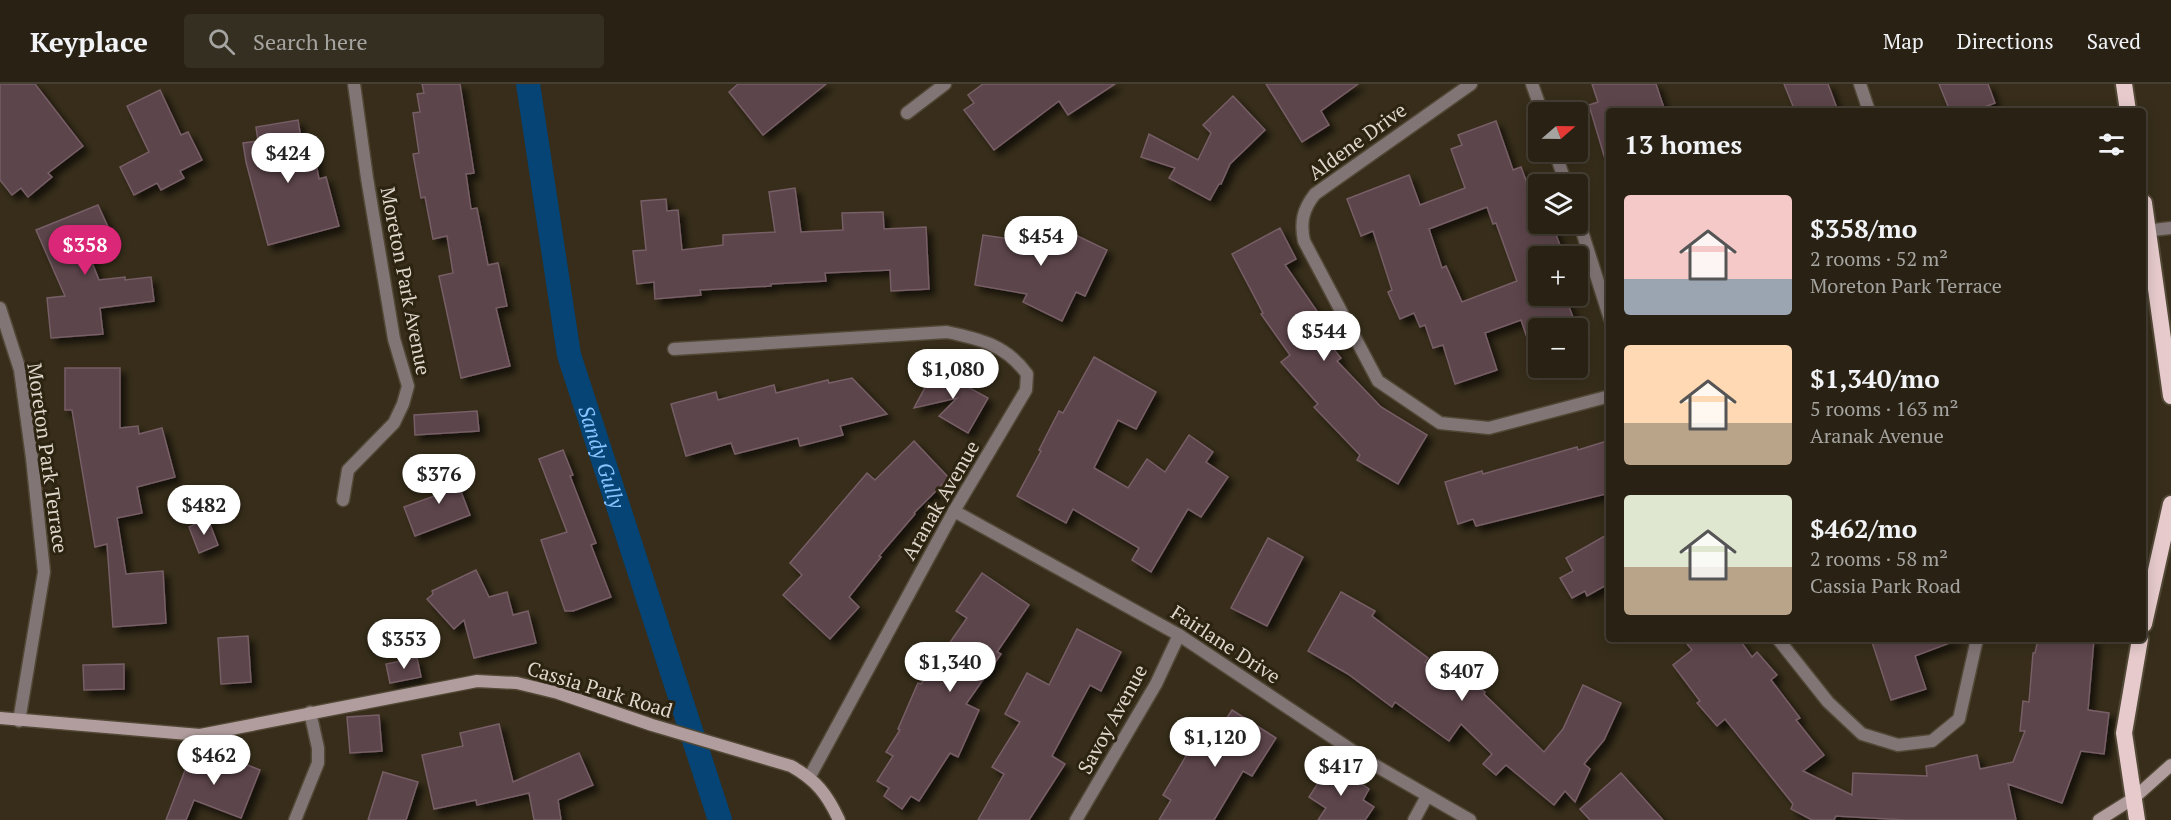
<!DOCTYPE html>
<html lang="en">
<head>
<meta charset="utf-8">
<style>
  :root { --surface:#292214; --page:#352f22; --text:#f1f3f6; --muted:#a5a4a0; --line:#453f34; --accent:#db2777 }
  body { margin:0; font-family:"PT Serif",serif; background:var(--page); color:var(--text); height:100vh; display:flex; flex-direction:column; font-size:22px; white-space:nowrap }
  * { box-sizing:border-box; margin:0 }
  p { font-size:20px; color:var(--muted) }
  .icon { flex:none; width:33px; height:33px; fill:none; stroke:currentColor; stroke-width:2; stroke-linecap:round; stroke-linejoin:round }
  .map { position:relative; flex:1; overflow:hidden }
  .sheet { position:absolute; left:1606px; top:24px; width:540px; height:534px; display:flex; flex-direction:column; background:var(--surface); border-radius:6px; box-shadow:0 3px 15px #0003,0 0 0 2px var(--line) }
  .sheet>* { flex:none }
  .needle { width:39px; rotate:70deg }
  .controls { position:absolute; left:1528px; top:18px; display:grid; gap:12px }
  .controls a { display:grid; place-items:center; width:60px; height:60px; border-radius:6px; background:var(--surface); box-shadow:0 3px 15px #0003,0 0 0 2px var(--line); font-size:30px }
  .price { position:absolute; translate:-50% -51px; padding:0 14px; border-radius:21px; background:#fff; color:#222; font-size:20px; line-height:39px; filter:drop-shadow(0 2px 3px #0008) }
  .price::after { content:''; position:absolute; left:50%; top:36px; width:18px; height:14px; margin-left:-9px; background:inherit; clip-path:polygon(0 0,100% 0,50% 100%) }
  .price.active { background:var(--accent); color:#fff }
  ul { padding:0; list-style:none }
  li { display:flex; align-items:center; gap:18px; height:150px; padding:0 18px }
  li span { display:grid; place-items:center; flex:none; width:168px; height:120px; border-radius:6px; color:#555 }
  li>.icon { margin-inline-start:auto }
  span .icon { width:72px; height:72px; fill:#fffc; stroke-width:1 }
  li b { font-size:26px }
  h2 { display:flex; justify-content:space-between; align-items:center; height:72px; padding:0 18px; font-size:26px }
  header { display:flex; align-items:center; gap:36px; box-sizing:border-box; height:84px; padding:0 30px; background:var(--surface); border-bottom:2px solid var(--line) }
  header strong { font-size:28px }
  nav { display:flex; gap:33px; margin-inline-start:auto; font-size:21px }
  .search { width:420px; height:54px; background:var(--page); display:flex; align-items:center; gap:15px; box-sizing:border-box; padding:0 21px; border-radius:6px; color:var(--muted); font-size:22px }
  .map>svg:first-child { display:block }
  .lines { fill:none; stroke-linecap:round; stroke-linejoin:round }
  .canal { stroke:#054474; stroke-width:24 }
  .building { fill:#5b444b; stroke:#775e66; stroke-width:1.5; fill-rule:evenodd; filter:url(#shadow) }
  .minor-casing { stroke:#524836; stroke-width:15 }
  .secondary-casing { stroke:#524836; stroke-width:15 }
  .trunk-casing { stroke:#524836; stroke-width:20 }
  .minor { stroke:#827576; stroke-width:12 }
  .secondary { stroke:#b19d9e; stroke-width:12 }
  .trunk { stroke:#e6cacc; stroke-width:16 }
  .labels { text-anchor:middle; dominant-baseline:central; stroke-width:6; stroke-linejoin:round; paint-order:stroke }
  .street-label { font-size:20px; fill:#ded7cc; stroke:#2d2311 }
  .water-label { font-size:21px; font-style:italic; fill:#88c3ff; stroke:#2d2311 }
</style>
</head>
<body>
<header>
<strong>Keyplace</strong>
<div class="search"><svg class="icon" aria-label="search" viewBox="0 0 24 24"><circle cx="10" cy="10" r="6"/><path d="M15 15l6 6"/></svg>Search here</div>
<nav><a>Map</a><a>Directions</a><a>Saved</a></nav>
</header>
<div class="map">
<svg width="2171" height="736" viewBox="0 0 2171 736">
  <defs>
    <filter id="shadow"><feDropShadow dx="5.5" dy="5.5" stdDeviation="3" flood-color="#0009"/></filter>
  </defs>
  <rect width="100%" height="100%" fill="#372d1a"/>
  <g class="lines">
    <!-- canal -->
    <path class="canal" id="s1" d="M528,0L569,271L720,736"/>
  </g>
  <!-- building -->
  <g class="building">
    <polygon points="0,0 35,0 83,62 48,89 52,93 28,113 21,104 12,111 0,96"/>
    <polygon points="422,0 460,0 474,89 466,90 471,125 477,124 488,181 498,179 507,222 496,224 510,282 461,294 439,192 453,189 447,152 433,155 425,113 421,114 413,70 419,69 413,29 420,28 417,10 424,9"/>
    <polygon points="738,0 826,0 763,51 729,8"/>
    <polygon points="983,0 1115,0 1068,31 1059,17 994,66 964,26 974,19 968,11"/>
    <polygon points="1266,0 1358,0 1321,27 1329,41 1302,58"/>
    <polygon points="1592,0 1656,0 1665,27 1610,27 1610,74 1605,75 1589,21 1598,18"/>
    <polygon points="1784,0 1828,0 1838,27 1795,27"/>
    <polygon points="1939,0 1988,0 1995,19 1974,27 1950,27"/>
    <polygon points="160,6 181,51 188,48 202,76 180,87 184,94 161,106 157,99 134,111 120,83 149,68 127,22"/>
    <polygon points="1233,12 1265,46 1230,80 1221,100 1219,100 1210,116 1169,94 1175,84 1141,73 1149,50 1198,76 1211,49 1203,41"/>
    <polygon points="298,36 302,60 312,58 319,95 326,93 339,142 268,161 246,78 243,59 258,57 256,43"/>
    <path d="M1496,37L1513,86L1521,83L1539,131V140H1552L1564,172H1539V212H1565L1577,244H1539V279L1536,280L1521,236L1485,249L1497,286L1455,300L1443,261L1433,264L1425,241L1420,243L1414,229L1400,235L1388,208L1392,206L1373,147L1361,152L1347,115L1409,91L1420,121L1465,104L1451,65L1462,61L1458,51ZM1487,123L1493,140L1496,139L1517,197L1462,218L1446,182L1442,184L1429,145Z"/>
    <polygon points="795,104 801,148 843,146 842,129 883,128 884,145 926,143 929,205 891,207 890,186 825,189 826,197 771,200 771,202 700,206 701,211 655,215 654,198 637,200 633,167 646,166 641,117 666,115 667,127 678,126 682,166 723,161 723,151 775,148 769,108"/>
    <polygon points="98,121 113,154 87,166 99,196 125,193 125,196 151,193 154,217 100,224 103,250 51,254 47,214 65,212 36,146"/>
    <polygon points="1042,135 1107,166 1085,212 1076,208 1062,237 1023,218 1027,210 975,201 983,151 1031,158"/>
    <polygon points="1280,144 1296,175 1285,181 1321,233 1312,239 1341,274 1337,277 1381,323 1427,351 1398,400 1357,376 1360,371 1314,323 1318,320 1281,278 1290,271 1261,230 1263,229 1232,170"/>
    <polygon points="1094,273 1156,308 1136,345 1118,336 1094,384 1128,404 1147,375 1165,388 1189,351 1213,368 1206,378 1228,393 1201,433 1188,425 1151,488 1132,476 1139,464 1073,425 1066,439 1017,412 1041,367 1039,366 1059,327 1063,329"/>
    <polygon points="65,284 120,284 120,344 138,342 139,350 162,344 175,393 137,403 142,429 117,434 126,490 163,487 166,539 113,543 107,460 95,463 72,326 65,326"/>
    <polygon points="935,285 988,314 968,349 939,332 957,314 914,324"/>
    <polygon points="852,294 887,330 840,342 843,351 800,362 798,354 735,370 731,359 686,372 671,320 716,308 718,316 774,301 776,309 828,296 829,299"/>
    <polygon points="477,327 479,347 415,351 414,331"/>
    <polygon points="1610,356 1610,409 1476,442 1473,435 1458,440 1445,398 1482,387 1483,390 1577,363 1578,366"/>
    <polygon points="914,357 949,394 914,429 915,430 879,472 881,473 849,513 859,523 830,555 783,511 802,491 790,479 867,389 875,396"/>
    <polygon points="563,366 573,391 570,392 596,459 591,461 611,513 573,527 565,527 541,456 567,448 539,375"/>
    <polygon points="452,384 470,431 415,452 404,423 437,411 430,392"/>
    <polygon points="208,435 218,461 199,469 189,443"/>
    <polygon points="1610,449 1610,499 1587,512 1585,507 1572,514 1560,494 1573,487 1566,474"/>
    <polygon points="1268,454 1303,473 1267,542 1231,524"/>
    <polygon points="476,486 489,513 507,508 513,531 528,527 536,559 474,574 464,536 454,545 427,515 433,510 432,507"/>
    <polygon points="982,489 1029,521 997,568 1001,570 966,620 979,626 958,673 950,669 919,717 911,712 902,725 884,712 889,704 877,697 893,672 886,668 900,646 898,645 918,599 921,600 967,534 956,527"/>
    <polygon points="1341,508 1375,527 1372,532 1428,574 1425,578 1457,603 1465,593 1485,608 1484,610 1544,668 1563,645 1583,601 1621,619 1604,656 1584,680 1590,685 1575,718 1565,707 1554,721 1506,681 1496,691 1483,680 1492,670 1461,640 1449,657 1395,618 1392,623 1348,590 1308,567"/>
    <polygon points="1077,545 1121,568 1101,607 1090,601 1052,672 1065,680 1029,736 978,736 1004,690 992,683 1020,638 1005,630 1027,589 1049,601"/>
    <polygon points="248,552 251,598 221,600 218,554"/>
    <polygon points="1683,555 1739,555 1752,573 1757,568 1777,591 1771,596 1800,634 1796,636 1824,671 1803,687 1852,711 1853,689 1927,692 1926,682 1977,671 1980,685 2013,678 2025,647 2020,647 2023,617 2029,618 2033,569 2035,569 2038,555 2094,555 2088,626 2109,629 2104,670 2081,667 2062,719 2008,700 2016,736 1906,736 1836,732 1834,736 1812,736 1791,725 1793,720 1725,635 1717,642 1697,619 1700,617 1673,581 1692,566"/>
    <polygon points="1871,555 1955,555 1955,557 1915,572 1926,605 1891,616"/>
    <polygon points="417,574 421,593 390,599 386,580"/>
    <polygon points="124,580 124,605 84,606 83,581"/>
    <polygon points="1232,626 1276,654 1252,692 1243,687 1214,736 1159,736 1171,716 1163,711 1206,638 1219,646"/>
    <polygon points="379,631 382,667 350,669 347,633"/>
    <polygon points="499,640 513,698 579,669 593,701 558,716 561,736 534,736 529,709 477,721 476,716 434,725 422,671 463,662 460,649"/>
    <polygon points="192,668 217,677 220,670 260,686 241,734 194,716 186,736 166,736"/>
    <polygon points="1331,679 1369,705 1363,716 1374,723 1365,736 1318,736 1326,724 1309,713"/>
    <polygon points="383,688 418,698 406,736 368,736"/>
    <polygon points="1621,689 1663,736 1590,736 1580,725"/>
  </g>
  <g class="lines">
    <!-- minor casing -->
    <g class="minor-casing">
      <g id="minor">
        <path d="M1471,0L1315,110C1303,125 1300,138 1304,157L1378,297L1440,339L1489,344L1610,312"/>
        <polyline points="1532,0 1542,28"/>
        <polyline points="1860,0 1869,27"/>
        <polyline points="907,29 945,0"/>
        <polyline points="1555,68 1566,100"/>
        <polyline points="1578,135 1610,235"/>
        <polyline points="2144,147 2171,144"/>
        <polyline points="0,224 20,286 32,374 44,488 19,637"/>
        <path d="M674,265L947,248C980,255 1006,261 1027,290L1026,306L954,427L810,692"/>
        <polyline points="343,416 348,386 394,339 403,320 408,302 394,255 367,94 354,0"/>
        <polyline points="954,427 1179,551 1371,679 1470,736"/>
        <polyline points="1778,555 1828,618 1862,650 1898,661 1932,657 1959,635 1977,555"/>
        <polyline points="295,736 318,679 318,664 310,628"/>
        <polyline points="1076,736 1156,600 1179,551"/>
        <polyline points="1414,736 1427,712"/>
      </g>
    </g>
    <!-- secondary casing -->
    <g class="secondary-casing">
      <g id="secondary">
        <path d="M0,634L200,651L477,597L517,599L558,609L652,641L791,682C816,696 827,710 839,736"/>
        <polyline points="2099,736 2134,714 2171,681"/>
      </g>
    </g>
    <!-- trunk casing -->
    <g class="trunk-casing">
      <g id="trunk">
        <polyline points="2124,0 2128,27"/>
        <polyline points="2144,119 2171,312"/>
        <polyline points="2144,540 2171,420"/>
        <polyline points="2137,736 2124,649 2140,555"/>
      </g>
    </g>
    <!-- minor -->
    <use href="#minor" class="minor"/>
    <!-- secondary -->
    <use href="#secondary" class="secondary"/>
    <!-- trunk -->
    <use href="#trunk" class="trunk"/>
  </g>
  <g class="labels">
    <!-- street labels -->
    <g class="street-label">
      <text transform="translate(1357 57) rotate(-36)">Aldene Drive</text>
      <text transform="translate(406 197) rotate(79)">Moreton Park Avenue</text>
      <text transform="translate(48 374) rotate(82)">Moreton Park Terrace</text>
      <text transform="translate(940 416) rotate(-60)">Aranak Avenue</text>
      <text transform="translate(1226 560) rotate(33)">Fairlane Drive</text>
      <text transform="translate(600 605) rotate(17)">Cassia Park Road</text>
      <text transform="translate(1112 635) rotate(-61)">Savoy Avenue</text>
    </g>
    <!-- water labels -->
    <g class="water-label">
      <text stroke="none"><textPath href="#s1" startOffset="381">Sandy Gully</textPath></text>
    </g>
  </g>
</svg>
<div class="controls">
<a><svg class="needle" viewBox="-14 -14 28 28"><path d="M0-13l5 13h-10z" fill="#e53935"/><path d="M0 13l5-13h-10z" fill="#a5a4a0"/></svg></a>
<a><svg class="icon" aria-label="layers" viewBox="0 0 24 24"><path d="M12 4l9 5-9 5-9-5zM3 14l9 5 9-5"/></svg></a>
<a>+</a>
<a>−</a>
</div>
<b class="price" style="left:288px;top:100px">$424</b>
<b class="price" style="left:1041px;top:183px">$454</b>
<b class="price active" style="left:85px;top:192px">$358</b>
<b class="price" style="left:1324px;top:278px">$544</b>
<b class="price" style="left:953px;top:316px">$1,080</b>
<b class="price" style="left:439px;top:421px">$376</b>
<b class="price" style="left:204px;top:452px">$482</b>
<b class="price" style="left:404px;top:586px">$353</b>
<b class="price" style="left:950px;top:609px">$1,340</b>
<b class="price" style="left:1462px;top:618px">$407</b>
<b class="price" style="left:1215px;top:684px">$1,120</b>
<b class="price" style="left:214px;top:702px">$462</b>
<b class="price" style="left:1341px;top:713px">$417</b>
<section class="sheet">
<h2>13 homes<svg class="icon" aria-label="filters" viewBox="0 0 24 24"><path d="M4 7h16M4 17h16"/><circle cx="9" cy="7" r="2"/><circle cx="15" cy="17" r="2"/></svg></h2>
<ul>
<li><span style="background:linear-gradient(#f6c9c9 70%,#9aa5b1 0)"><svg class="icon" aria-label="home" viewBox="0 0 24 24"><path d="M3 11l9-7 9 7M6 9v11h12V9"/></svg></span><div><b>$358/mo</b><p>2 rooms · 52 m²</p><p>Moreton Park Terrace</p></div></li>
<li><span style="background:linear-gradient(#ffd9b3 65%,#b9a48a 0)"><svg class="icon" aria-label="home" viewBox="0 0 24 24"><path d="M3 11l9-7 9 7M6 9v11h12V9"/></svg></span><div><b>$1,340/mo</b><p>5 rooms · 163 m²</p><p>Aranak Avenue</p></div></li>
<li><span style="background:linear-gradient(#dfe7d0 60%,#b9a48a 0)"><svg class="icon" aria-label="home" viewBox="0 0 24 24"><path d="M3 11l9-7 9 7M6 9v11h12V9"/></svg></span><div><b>$462/mo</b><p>2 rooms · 58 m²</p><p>Cassia Park Road</p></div></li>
</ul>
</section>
</div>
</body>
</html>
